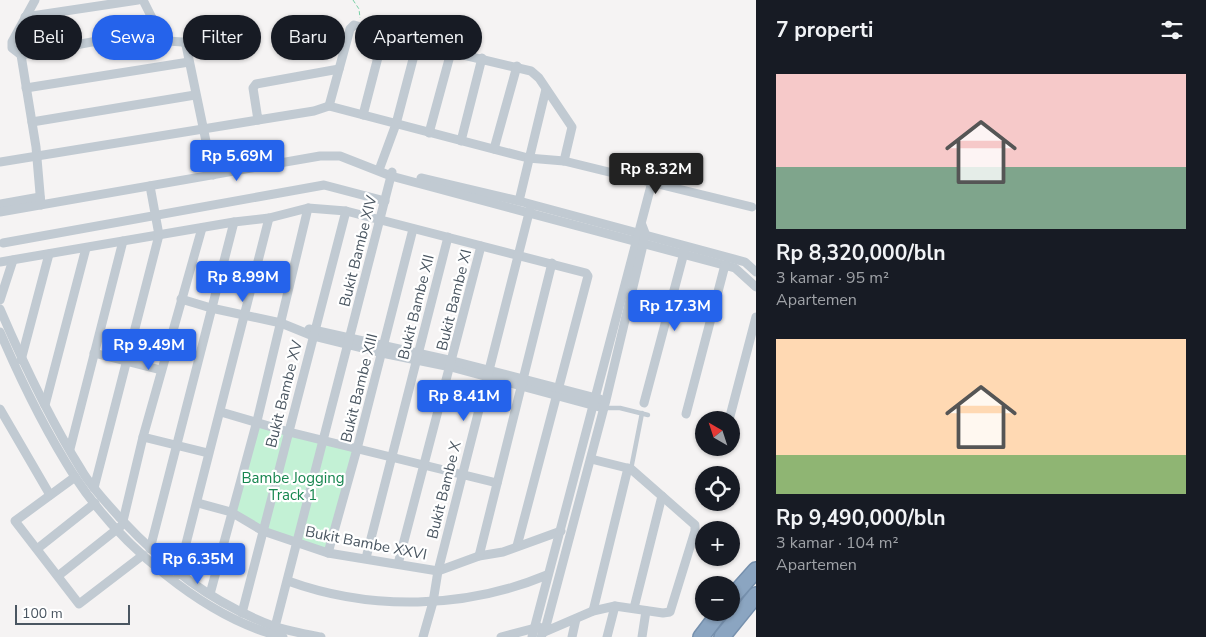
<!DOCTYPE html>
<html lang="id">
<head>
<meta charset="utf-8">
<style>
  :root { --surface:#171b24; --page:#20242c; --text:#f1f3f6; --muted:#9ea1a6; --accent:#2563eb }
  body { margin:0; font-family:"Nunito Sans",sans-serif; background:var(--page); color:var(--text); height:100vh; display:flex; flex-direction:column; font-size:19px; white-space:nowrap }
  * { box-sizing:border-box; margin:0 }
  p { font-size:16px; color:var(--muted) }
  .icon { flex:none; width:28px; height:28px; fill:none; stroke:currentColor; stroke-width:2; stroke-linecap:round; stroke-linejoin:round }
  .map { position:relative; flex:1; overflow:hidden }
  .side { display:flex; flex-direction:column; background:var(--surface); width:450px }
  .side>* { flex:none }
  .top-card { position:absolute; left:15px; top:15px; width:475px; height:45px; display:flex; gap:10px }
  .needle { width:32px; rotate:321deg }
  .tools { position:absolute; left:695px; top:411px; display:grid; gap:10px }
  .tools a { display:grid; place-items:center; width:45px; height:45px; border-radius:50%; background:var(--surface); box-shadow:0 1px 4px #0004; font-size:25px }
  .scale { position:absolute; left:15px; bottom:12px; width:115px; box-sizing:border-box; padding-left:5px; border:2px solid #4a5661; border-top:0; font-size:14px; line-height:18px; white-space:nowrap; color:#4a5661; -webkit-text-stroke:4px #fff; paint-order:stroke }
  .price { position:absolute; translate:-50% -42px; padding:0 11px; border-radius:5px; background:var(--accent); color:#fff; font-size:16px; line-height:32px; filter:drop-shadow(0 1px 2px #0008) }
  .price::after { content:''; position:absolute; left:50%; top:30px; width:15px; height:11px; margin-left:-8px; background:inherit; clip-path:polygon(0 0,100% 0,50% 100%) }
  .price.active { background:#222; color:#fff }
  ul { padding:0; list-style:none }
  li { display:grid; align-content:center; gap:10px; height:265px; padding:0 20px }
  li span { display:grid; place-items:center; height:155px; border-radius:0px; color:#555 }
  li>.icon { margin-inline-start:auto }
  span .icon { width:90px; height:90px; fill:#fffc; stroke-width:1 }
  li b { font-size:21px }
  h2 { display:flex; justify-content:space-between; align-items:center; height:60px; padding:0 20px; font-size:21px }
  .tag { padding:0 18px; border-radius:22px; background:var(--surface); box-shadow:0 1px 4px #0004; font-size:18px; line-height:45px }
  .tag.active { background:var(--accent); color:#fff }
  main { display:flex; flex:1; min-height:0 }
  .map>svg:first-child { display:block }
  .green { fill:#c3f1d5 }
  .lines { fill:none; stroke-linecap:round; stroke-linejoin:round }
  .motorway-casing { stroke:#7690ad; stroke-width:18 }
  .path { stroke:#7ad0a6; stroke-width:1; stroke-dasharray:4 2.5; stroke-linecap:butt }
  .service { stroke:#c1cad2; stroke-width:4.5 }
  .minor { stroke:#c1cad2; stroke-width:9 }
  .motorway { stroke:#8ba5c1; stroke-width:15 }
  .labels { text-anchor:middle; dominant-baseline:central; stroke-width:4.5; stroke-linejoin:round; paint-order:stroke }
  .street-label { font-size:15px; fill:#4a5661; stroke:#fff }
  .park-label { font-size:15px; fill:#17864f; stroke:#fff }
</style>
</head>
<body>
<main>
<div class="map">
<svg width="756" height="637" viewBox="0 0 756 637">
  <rect width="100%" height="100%" fill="#f5f3f3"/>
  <!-- green -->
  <polygon class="green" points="257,421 357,449 328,553 297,544 231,512"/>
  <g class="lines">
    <!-- motorway casing -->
    <g class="motorway-casing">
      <g id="motorway">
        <polyline points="731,598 756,570"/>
        <polyline points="701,637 720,612"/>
        <polyline points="722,637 756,595"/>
      </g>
    </g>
    <!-- path -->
    <polyline class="path" points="353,0 359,9 360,18"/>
    <!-- service -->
    <g class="service">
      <polyline points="605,408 620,408 648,415"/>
      <polyline points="631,469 642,413"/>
    </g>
    <!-- minor -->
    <g class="minor">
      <polyline points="35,0 12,42 12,48 21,55 36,147 41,205"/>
      <polyline points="143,0 162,38 167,41 183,42 186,45 213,175"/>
      <polyline points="25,17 138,0"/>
      <polyline points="21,55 157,30"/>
      <polyline points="339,69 256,84 253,88 258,120 314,111 329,106 528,158 564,161 752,207"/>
      <polyline points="26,88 189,62"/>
      <polyline points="329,106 350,29 354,25 417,44 531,71 539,78 572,127 564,161"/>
      <polyline points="363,115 384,34"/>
      <polyline points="32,122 195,95"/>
      <polyline points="429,133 451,52"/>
      <polyline points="461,141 482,58"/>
      <polyline points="494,149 517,66"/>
      <polyline points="0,162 258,120"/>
      <polyline points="379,170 396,124 417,44"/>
      <polyline points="421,178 519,201 745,262 756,272"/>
      <polyline points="519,201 546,89"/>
      <polyline points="0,204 40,197"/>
      <polyline points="0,212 320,156 340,156 391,176 735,268 756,287"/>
      <polyline points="3,243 324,185 385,201"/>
      <polyline points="0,262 234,222 269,218 308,208 346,211 586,273 588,276 517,546"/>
      <polyline points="181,299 211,308 281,323 313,336 382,353 451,367 603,408"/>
      <polyline points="0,300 13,260"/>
      <path d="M0,309C24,365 50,420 82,471C92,488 107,503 120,518C165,566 210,602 273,626C288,631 305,634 321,637"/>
      <polyline points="309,329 453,361 600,399"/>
      <path d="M0,332C21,381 46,432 75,477C119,544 204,618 283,637"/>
      <polyline points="94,353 161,370"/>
      <polyline points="21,360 49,254"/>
      <polyline points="644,403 685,249"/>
      <polyline points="45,405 86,248"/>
      <polyline points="0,409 50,495"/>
      <polyline points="221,412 289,432 497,483"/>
      <polyline points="686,414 725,265"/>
      <polyline points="729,420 756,317"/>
      <polyline points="143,437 208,453"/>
      <polyline points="70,449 123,241"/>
      <polyline points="75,477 15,521 79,604 143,555"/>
      <polyline points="94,488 159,235 150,186"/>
      <polyline points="198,503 231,512 263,531 328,553 438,571 479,556 503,552 561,531"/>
      <polyline points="123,521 143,437 202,228"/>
      <polyline points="37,549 95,503"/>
      <polyline points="150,549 234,222"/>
      <polyline points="328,553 357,449 413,229"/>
      <polyline points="479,556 552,263"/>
      <polyline points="366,558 448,237"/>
      <polyline points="398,564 481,246"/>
      <polyline points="178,575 269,218"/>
      <polyline points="58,576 121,526"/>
      <path d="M288,581C371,611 465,609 547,575"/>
      <polyline points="210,594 257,421 308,208"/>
      <polyline points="634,608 662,496"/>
      <polyline points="593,611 628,468"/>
      <polyline points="242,613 346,211"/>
      <polyline points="275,627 392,172"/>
      <polyline points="542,633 593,611 615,606 663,613 670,612 695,531 695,525 631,469 591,459"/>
      <polyline points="423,637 433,602 438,571 531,205"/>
      <polyline points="501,637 539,627"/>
      <polyline points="532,637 652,182"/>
      <polyline points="541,637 546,626 606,400 643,245 645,233 642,225"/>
      <polyline points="572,637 576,619"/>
      <polyline points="607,637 615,606"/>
      <polyline points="642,637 646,611"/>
    </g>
    <!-- motorway -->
    <use href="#motorway" class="motorway"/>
  </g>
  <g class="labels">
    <!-- street labels -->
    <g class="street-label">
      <text transform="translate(358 251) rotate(-76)">Bukit Bambe XIV</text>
      <text transform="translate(454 300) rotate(-76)">Bukit Bambe XI</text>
      <text transform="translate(416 307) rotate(-76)">Bukit Bambe XII</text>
      <text transform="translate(359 388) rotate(-76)">Bukit Bambe XIII</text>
      <text transform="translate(284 394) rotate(-76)">Bukit Bambe XV</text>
      <text transform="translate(444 490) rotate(-76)">Bukit Bambe X</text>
      <text transform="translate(366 543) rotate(11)">Bukit Bambe XXVI</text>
    </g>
    <!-- park labels -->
    <g class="park-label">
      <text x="293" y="478">Bambe Jogging<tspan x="293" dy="17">Track 1</tspan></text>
    </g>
  </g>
</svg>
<div class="tools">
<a><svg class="needle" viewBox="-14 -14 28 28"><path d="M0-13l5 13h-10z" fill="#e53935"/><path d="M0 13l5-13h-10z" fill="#9ea1a6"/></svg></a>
<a><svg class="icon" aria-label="locate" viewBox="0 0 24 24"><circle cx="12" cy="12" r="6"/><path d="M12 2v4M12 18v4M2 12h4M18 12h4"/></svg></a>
<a>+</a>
<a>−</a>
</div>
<div class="scale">100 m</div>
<b class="price" style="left:237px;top:182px">Rp 5.69M</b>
<b class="price active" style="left:656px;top:195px">Rp 8.32M</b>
<b class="price" style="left:243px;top:303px">Rp 8.99M</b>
<b class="price" style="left:675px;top:332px">Rp 17.3M</b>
<b class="price" style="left:149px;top:371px">Rp 9.49M</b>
<b class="price" style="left:464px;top:422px">Rp 8.41M</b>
<b class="price" style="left:198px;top:585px">Rp 6.35M</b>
<div class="top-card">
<a class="tag">Beli</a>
<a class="tag active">Sewa</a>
<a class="tag">Filter</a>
<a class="tag">Baru</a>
<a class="tag">Apartemen</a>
</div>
</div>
<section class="side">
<h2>7 properti<svg class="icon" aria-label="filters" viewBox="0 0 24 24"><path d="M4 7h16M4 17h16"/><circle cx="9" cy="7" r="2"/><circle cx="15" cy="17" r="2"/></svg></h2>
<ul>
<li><span style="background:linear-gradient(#f6c9c9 60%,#7fa58c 0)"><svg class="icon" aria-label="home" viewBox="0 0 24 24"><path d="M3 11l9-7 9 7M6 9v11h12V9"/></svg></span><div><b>Rp 8,320,000/bln</b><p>3 kamar · 95 m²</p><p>Apartemen</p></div></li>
<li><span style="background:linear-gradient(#ffd9b3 75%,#8fb573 0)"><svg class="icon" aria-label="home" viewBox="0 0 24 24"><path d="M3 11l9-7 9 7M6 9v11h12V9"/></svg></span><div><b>Rp 9,490,000/bln</b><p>3 kamar · 104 m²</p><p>Apartemen</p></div></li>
</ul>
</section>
</main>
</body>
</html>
